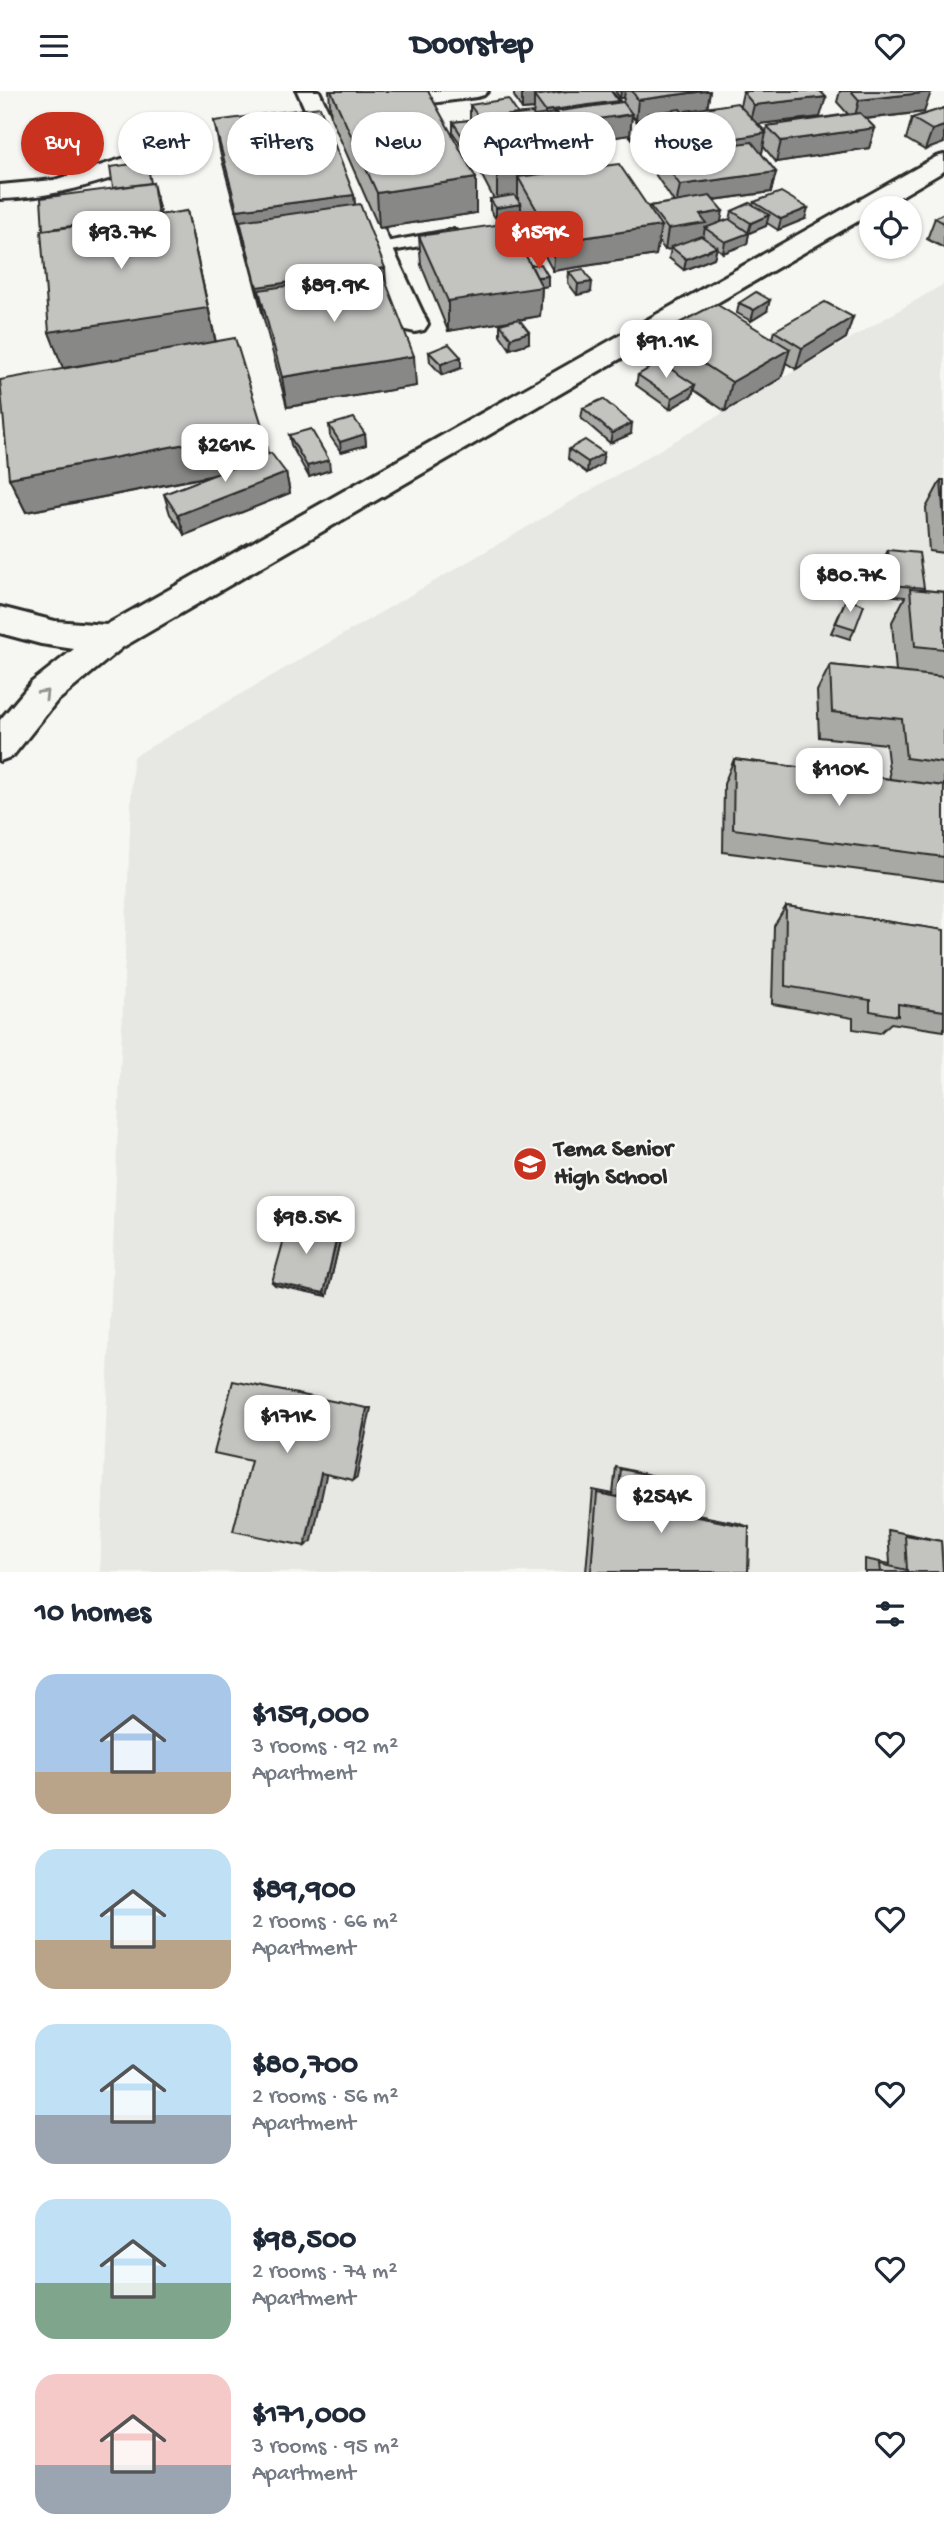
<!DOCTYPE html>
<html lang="en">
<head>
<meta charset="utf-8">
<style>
  :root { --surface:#fff; --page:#f2f2f3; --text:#1f2937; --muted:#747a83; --accent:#c8321e }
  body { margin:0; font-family:"Gochi Hand",sans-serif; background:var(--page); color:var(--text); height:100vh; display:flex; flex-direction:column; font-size:26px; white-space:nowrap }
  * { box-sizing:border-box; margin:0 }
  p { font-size:23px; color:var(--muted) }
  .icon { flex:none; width:38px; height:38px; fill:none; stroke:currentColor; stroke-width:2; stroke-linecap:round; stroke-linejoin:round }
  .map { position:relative; height:1481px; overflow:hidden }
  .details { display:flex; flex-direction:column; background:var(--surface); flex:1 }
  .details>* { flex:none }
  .hud { position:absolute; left:21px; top:21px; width:903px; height:63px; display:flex; gap:14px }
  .buttons { position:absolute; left:859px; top:105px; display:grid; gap:14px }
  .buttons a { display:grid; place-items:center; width:63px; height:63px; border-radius:50%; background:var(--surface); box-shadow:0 2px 5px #0004; font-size:35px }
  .price { position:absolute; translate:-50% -60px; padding:0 16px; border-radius:14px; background:#fff; color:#222; font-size:23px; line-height:46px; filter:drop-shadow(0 2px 4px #0008) }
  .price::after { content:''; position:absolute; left:50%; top:42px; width:21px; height:16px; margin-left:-10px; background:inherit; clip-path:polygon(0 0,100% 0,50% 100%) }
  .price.selected { background:var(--accent); color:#fff }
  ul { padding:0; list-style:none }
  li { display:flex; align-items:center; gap:21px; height:175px; padding:0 35px }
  li span { display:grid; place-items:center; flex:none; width:196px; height:140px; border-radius:21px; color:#555 }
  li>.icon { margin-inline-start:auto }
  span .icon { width:84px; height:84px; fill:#fffc; stroke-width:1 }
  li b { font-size:30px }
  h2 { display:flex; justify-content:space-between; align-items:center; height:84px; padding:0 35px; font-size:30px }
  .pill { padding:0 24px; border-radius:32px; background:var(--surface); box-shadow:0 2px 5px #0004; font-size:24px; line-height:63px }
  .pill.selected { background:var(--accent); color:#fff }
  header { display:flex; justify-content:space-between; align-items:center; height:91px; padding:0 35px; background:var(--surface); font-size:32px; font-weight:700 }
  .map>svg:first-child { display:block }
  .built { fill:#e7e7e3 }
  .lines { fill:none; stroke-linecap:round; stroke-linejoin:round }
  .lane-casing { stroke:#2b2b2b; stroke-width:6 }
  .street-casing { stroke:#2b2b2b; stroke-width:6 }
  .secondary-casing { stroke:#2b2b2b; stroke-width:6 }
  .lane { fill:#f6f6f2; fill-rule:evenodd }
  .street { fill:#f6f6f2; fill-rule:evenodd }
  .secondary { fill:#f6f6f2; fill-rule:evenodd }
  .wall { fill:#a8a8a5; stroke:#2b2b2b; stroke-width:2; fill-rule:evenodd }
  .shaded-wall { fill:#888886; stroke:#2b2b2b; stroke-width:2 }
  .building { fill:#c3c3c0; stroke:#2b2b2b; stroke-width:2 }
  .oneway { stroke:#90908e }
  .labels { text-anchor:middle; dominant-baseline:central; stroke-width:5; stroke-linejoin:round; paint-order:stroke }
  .near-poi-label { font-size:24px; font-weight:bold; fill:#2b2b2b; stroke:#f6f6f2; text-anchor:start }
</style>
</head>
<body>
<header><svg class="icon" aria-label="menu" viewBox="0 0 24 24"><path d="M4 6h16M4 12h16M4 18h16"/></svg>Doorstep<svg class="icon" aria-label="heart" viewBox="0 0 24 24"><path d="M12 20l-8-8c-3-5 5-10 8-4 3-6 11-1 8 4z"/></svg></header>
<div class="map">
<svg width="944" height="1481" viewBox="0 0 944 1481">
  <rect width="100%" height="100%" fill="#f6f6f2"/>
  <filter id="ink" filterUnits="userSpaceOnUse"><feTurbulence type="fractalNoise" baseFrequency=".0143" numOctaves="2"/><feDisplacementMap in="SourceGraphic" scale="14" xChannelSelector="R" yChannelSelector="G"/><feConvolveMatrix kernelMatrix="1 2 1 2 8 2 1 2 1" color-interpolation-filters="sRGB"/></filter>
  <g filter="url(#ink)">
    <!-- built -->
    <polygon class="built" points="944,193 944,1481 100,1481 133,666"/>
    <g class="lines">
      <!-- lane casing -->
      <g class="lane-casing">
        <g id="lane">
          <polygon points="594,0 609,0 656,55 659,58 656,61 646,61"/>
          <polygon points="454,139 462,144 460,148 380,162 372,157 380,152"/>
        </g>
      </g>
      <!-- street casing -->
      <g class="street-casing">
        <g id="street">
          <polygon points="297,0 319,0 428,233 424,239 415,241 406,239 402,233"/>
          <polygon points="429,0 488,0 484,4 477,6 378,19 370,18 367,13 370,8 378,7"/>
          <path d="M141,62L149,64L152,69L149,74C100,92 52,107 0,108V94L54,89Z"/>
        </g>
      </g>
      <!-- secondary casing -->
      <g class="secondary-casing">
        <polygon id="secondary" points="944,64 944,80 881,117 872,117 872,122 123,556 56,611 13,665 0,670 0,629 32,591 74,558 41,553 0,542 0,516 55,530 106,534 936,66"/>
      </g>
      <!-- lane -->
      <use href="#lane" class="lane"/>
      <!-- street -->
      <use href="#street" class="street"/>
      <!-- secondary -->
      <use href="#secondary" class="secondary"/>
    </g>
    <!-- wall -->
    <g class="wall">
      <polygon points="329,0 428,0 476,122 379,137 331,27"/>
      <path d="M514,0H611L618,10V12H623L624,7H620L615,0H710L707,17L740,15L743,1L820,26L758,33L766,41L767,35L848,23L837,11L840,0H930L924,21L866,28L875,37L869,57L776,71L763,55L762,62H761L776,81L771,101L714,109L721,131L730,129L732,120L753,114L754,111L805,128L778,139L767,132L766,135L749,142L747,153L723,162L717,157L714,167L684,179L669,167L671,158L665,159L658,150L656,164L553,180L521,121V123L496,128L490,119V108H494L468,58V54L462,55L453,42V31L470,29V14L518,23L533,24L534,18L522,19L514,5ZM632,24L636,29L647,27L645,43L660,62L658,63L655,83L674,111L650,115L649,118L574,79L576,52L630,44Z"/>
      <polygon points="944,17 925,59 906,48 912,27"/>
      <polygon points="214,30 354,104 355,114 386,193 416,295 287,316 221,65"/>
      <polygon points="187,120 216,251 268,363 286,382 290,402 185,444 170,423 164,403 212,385 26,421 9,387 109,269 63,277 49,241 161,124"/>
      <polygon points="944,122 944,157 927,148 935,127"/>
      <polygon points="419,145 531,174 548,185 548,195 542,196 540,225 519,229 529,252 510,258 500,244 500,233 515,229 448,240 421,174"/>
      <polygon points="569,181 591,201 577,204 568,192"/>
      <polygon points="739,212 767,220 751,230 737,222"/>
      <polygon points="853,226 846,247 796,278 786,272 781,287 725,320 694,299 692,305 670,318 636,294 638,284 656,274 653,273 658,243 772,247 774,240"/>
      <polygon points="429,261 461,277 442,284 430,271"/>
      <polygon points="583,317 631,343 610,352 581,327"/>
      <polygon points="329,334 365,343 366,354 341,361 330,345"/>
      <polygon points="289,344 330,379 309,386 291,354"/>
      <polygon points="569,358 602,373 587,382 568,368"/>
      <polygon points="941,389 944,389 944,462 929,460 926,417"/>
      <polygon points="888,459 924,497 923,499 944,501 944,790 723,761 724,693 734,668 890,688 886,653 819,646 817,600 830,574 896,581 892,531 905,506 886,504 883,470"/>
      <polygon points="846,508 855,538 850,548 831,542"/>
      <polygon points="786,815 944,839 944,940 891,932 880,942 853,938 853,927 772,913 774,835"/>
      <polygon points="342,1141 327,1205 275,1194 272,1191"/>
      <polygon points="616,1376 659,1386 656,1416 738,1432 749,1436 748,1481 586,1481 593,1399 613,1403"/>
      <polygon points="888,1439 923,1446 941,1450 943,1481 865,1481 865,1468 890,1473"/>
    </g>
    <!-- shaded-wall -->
    <g class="shaded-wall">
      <polygon points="522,0 591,0 534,5 534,18 522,19"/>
      <polygon points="621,0 625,0 624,7 620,7"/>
      <polygon points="705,0 710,0 707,19 686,20 686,22 651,27 648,23 647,27 636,29 638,9"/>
      <polygon points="931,1 924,21 854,29 859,9"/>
      <polygon points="826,6 820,26 749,34 754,14"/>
      <polygon points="618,10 617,26 632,23 630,44 576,52 573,80 518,86 518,109 497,112 497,83 549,55 560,54 553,21 552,39 544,40 545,20"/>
      <polygon points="944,35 944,52 925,59 932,39"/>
      <polygon points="875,37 869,57 776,71 781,50"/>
      <polygon points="766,42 762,62 710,71 714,51"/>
      <polygon points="468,44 468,54 462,55 462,45"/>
      <polygon points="706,50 702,70 670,75 673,55"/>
      <polygon points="776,81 771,101 676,114 680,94"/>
      <polygon points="476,87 476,122 379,137 377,102"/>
      <polygon points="153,92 160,121 166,152 54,168"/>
      <polygon points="354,104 357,139 240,130 244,155 237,119"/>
      <polygon points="521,113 521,123 496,128 496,117"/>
      <polygon points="808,117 805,128 778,139 781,128"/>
      <polygon points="187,120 216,253 63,277 49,241"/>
      <polygon points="723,120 719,141 705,137 702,152 671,156 671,158 665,159 668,138 700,124"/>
      <polygon points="769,124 766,135 749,142 747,153 723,162 725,151 748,142 751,132"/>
      <polygon points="661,135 656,164 553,180 555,151"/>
      <polygon points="717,156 714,167 684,179 686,168"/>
      <polygon points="385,177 387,207 259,199 263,225 257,196"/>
      <polygon points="548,185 548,195 542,196 540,225 448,240 448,210 534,187"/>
      <polygon points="592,191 591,201 577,204 578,193"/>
      <polygon points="770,209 767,220 751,230 754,219"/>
      <polygon points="853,226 846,247 796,278 802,257"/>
      <polygon points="529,241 529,252 510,258 511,247"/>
      <polygon points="790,258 781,287 725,320 732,291"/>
      <polygon points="414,265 416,295 287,316 282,286"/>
      <polygon points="461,266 461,277 442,284 441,273"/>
      <polygon points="695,294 692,305 670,318 672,307"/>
      <polygon points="632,332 631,343 610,352 612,342"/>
      <polygon points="263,338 270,373 26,421 9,387"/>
      <polygon points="365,343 366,354 341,361 340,351"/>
      <polygon points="604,362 602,373 587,382 588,371"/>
      <polygon points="329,369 330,379 309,386 307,375"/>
      <polygon points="286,382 290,402 185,444 178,424"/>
      <polygon points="339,1137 342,1141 327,1205 324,1202"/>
      <polygon points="367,1317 371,1317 357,1386 353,1389"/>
      <polygon points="327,1380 312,1450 305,1455 321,1382"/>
    </g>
    <!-- building -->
    <g class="building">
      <polygon points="331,0 428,0 476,87 377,102"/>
      <polygon points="568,0 611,0 618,10 545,20 534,5"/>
      <polygon points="632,0 705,0 638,9"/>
      <polygon points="748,0 820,0 826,6 754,14 743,1"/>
      <polygon points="851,0 930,0 931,1 859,9"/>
      <polygon points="508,8 518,23 480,28 470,14"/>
      <polygon points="623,11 632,23 564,33 557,22 554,22 553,21"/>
      <polygon points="737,12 766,42 714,51 686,20"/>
      <polygon points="320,16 354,104 237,119 214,30"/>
      <polygon points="944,17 944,35 932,39 912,27"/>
      <polygon points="680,18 706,50 673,55 648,23"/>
      <polygon points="532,22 534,25 557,22 576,52 549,55 561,74 497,83 468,30"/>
      <polygon points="860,22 875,37 781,50 767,35"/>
      <polygon points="470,29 468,30 468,44 462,45 453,31"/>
      <polygon points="752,51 776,81 680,94 658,63"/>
      <polygon points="147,71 151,92 113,97 110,76"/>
      <polygon points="619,73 661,135 555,151 518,86"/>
      <polygon points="153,92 158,123 43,139 41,107"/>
      <polygon points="781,101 808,117 781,128 754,111"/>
      <polygon points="514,104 521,113 496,117 490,108"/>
      <polygon points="710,105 723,120 700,124 706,132 668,138 650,115"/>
      <polygon points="750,112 769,124 751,132 732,120"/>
      <polygon points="360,113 385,177 257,196 240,130"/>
      <polygon points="187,120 208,217 49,241 41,140"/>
      <polygon points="944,122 944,132 935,127"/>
      <polygon points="729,128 749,142 725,151 705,137"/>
      <polygon points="509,132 542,196 448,210 419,145"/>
      <polygon points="701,145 717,156 686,168 671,156"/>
      <polygon points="541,173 548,185 537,186 531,174"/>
      <polygon points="583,178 592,191 578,193 569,181"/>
      <polygon points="382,181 414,265 282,286 259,199"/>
      <polygon points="756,201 770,209 754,219 739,212"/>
      <polygon points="825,211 853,226 802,257 774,240"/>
      <polygon points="716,213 790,258 732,291 658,243"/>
      <polygon points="519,228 529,241 511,247 500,233"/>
      <polygon points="235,247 263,338 9,387 0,289"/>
      <polygon points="449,253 461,266 441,273 429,261"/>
      <polygon points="660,271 695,294 672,307 638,284"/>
      <polygon points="603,308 632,332 612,342 583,317"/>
      <polygon points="354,327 365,343 340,351 329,334"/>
      <polygon points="311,338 329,369 307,375 289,344"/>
      <polygon points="585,349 604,362 588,371 569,358"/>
      <polygon points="271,362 286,382 178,424 164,403"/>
      <polygon points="941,389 944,389 944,432"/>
      <polygon points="888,459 919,462 924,497 892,494"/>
      <polygon points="910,498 944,501 944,558 915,555"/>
      <polygon points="846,508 864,514 855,538 836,532"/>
      <polygon points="830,574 944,586 944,672 906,667 902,628 832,621"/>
      <polygon points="734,668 944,695 944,766 733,738"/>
      <polygon points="786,815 944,839 944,920 898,913 898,925 870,920 870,909 785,895"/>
      <polygon points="290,1127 339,1137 324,1202 272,1191"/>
      <polygon points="233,1290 367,1317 353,1389 321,1382 305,1455 233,1440 251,1370 214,1362"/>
      <polygon points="621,1378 659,1386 656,1418 749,1436 748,1481 591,1481 597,1402 618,1406"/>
      <polygon points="905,1444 941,1450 943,1481 881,1481 880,1473 907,1479"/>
    </g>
    <!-- one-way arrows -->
    <defs><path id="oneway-chevron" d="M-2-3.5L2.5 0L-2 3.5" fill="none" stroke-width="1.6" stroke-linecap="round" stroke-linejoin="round" transform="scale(1.75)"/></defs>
    <use class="oneway" href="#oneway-chevron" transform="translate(44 603) rotate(-46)"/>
  </g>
  <!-- icons -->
  <defs>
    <g id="school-disc" transform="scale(1.75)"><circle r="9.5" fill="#c8321e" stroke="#f6f6f2"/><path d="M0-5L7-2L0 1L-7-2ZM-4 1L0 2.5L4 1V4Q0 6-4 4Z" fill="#fff"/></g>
  </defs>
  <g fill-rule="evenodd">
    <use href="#school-disc" x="530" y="1073"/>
  </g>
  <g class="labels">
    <!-- near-poi labels -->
    <g class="near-poi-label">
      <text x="554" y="1059">Tema Senior<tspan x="554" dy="28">High School</tspan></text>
    </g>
  </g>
</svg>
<div class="buttons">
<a><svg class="icon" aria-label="locate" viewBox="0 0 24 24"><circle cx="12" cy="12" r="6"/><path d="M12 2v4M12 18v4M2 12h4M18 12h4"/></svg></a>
</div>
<b class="price" style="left:121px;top:180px">$93.7K</b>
<b class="price selected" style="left:539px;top:180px">$159K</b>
<b class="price" style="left:334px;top:233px">$89.9K</b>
<b class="price" style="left:666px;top:289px">$91.1K</b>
<b class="price" style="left:225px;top:393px">$261K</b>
<b class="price" style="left:850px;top:523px">$80.7K</b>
<b class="price" style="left:839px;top:717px">$110K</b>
<b class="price" style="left:306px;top:1165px">$98.5K</b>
<b class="price" style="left:287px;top:1364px">$171K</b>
<b class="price" style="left:661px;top:1444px">$254K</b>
<div class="hud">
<a class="pill selected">Buy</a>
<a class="pill">Rent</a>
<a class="pill">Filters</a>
<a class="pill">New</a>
<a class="pill">Apartment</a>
<a class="pill">House</a>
</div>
</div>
<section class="details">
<h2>10 homes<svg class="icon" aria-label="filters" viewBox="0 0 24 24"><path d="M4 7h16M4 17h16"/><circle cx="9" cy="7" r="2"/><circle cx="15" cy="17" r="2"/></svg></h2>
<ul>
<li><span style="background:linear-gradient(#a9c7e8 70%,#b9a48a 0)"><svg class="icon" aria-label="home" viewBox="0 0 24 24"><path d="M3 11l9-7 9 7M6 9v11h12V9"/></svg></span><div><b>$159,000</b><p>3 rooms · 92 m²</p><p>Apartment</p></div><svg class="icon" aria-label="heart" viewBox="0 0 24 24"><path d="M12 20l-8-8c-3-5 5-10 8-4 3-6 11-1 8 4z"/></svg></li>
<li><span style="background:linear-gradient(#bfe0f5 65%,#b9a48a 0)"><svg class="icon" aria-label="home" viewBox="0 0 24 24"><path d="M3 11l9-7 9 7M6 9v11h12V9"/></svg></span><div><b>$89,900</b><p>2 rooms · 66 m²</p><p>Apartment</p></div><svg class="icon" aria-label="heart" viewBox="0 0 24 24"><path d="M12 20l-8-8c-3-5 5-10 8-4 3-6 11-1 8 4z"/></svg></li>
<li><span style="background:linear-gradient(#bfe0f5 65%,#9aa5b1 0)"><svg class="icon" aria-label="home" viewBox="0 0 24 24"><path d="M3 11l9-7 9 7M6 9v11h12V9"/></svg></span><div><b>$80,700</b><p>2 rooms · 56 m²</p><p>Apartment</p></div><svg class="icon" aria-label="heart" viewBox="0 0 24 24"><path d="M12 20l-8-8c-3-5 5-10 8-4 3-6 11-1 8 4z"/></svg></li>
<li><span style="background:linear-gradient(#bfe0f5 60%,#7fa58c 0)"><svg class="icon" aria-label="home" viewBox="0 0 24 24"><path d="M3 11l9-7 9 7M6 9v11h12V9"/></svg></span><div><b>$98,500</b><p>2 rooms · 74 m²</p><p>Apartment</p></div><svg class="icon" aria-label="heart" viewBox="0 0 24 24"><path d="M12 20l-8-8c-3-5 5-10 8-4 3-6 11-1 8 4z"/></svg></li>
<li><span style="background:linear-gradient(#f6c9c9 65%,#9aa5b1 0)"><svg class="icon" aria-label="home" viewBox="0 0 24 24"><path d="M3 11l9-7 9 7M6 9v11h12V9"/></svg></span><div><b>$171,000</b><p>3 rooms · 95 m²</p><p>Apartment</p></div><svg class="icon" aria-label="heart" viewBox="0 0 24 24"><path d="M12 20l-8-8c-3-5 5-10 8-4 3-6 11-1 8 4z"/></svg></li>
</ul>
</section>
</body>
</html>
